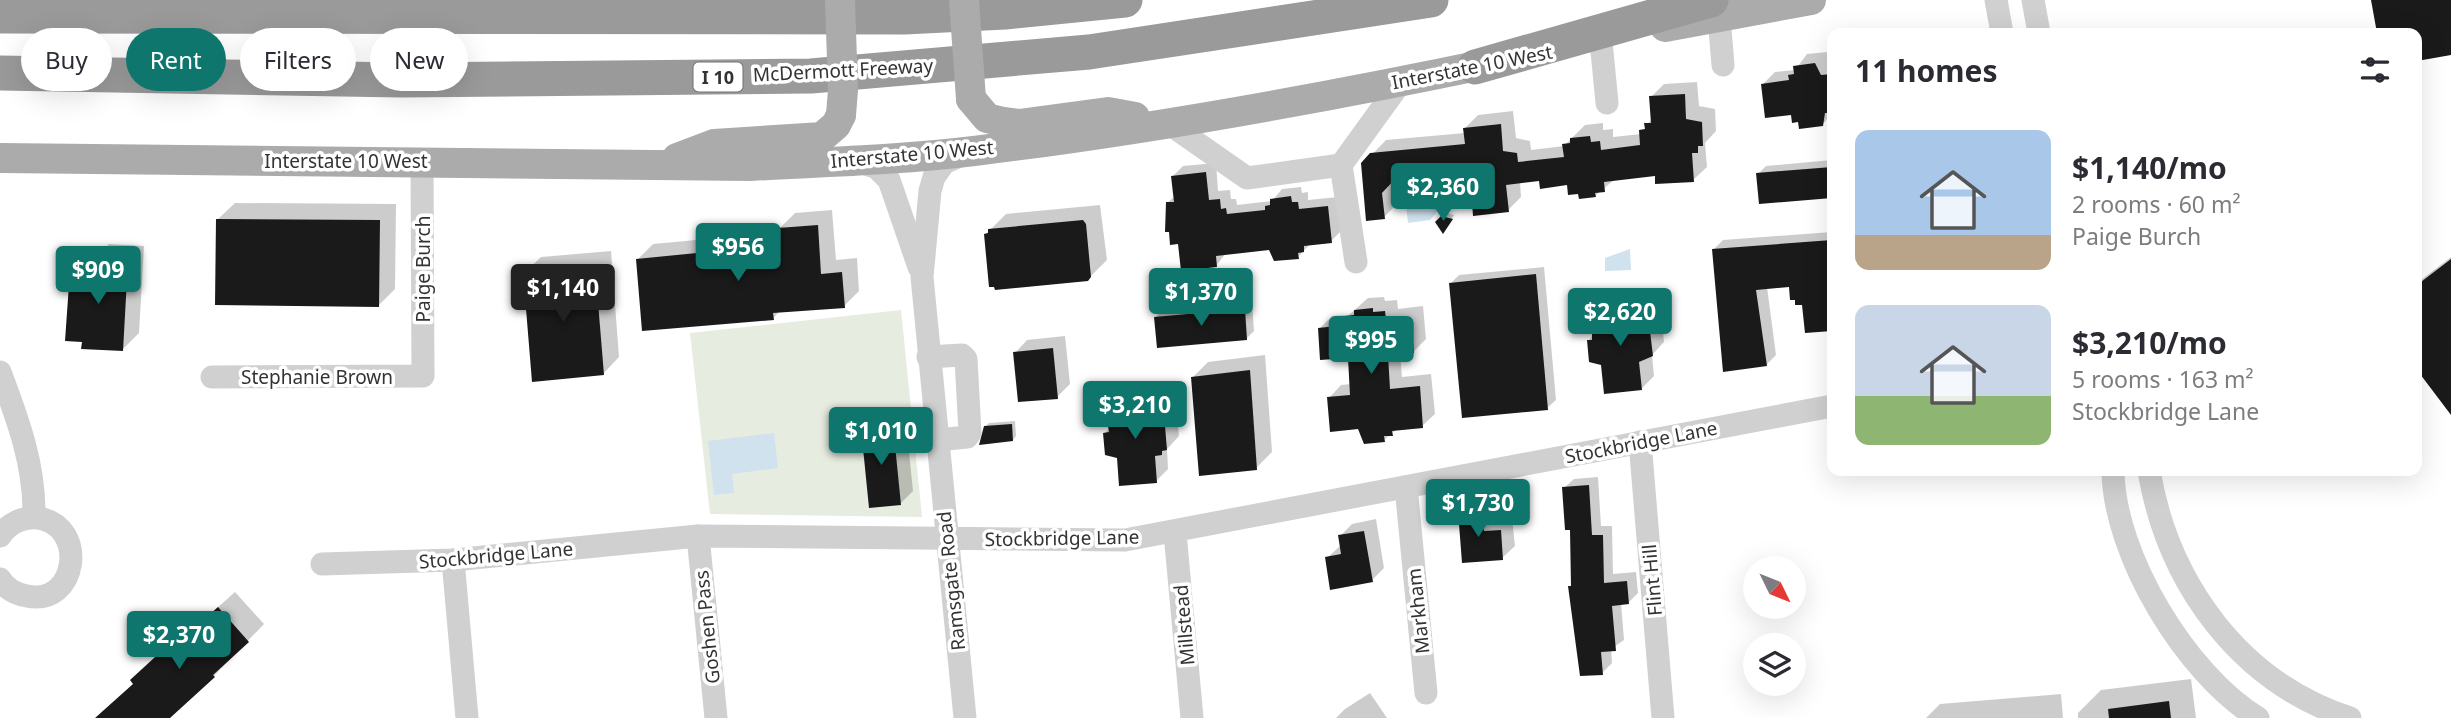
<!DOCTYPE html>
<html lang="en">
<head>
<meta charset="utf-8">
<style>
  :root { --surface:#fff; --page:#f7f7f7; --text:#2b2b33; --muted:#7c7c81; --accent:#0f766e }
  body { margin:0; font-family:"Noto Sans",sans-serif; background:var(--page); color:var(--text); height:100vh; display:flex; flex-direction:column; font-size:26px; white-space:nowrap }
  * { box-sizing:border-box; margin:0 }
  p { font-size:23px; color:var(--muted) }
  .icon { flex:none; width:38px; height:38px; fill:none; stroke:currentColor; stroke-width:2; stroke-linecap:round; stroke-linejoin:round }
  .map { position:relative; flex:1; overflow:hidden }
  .panel { position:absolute; left:1827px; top:28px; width:595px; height:448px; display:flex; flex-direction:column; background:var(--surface); border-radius:14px; box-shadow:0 7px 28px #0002 }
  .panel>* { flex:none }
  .hud { position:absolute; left:21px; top:28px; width:665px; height:63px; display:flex; gap:14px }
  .needle { width:46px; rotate:133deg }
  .controls { position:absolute; left:1743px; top:556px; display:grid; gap:14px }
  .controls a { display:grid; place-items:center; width:63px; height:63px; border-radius:50%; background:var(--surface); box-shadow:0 7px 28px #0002; font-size:35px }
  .price { position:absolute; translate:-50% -60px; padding:0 16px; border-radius:7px; background:var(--accent); color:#fff; font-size:23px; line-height:46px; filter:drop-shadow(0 2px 4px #0008) }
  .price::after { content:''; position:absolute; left:50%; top:42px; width:21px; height:16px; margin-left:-10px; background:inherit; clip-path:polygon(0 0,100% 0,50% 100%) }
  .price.selected { background:#222; color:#fff }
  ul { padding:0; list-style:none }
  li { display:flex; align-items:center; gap:21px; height:175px; padding:0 28px }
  li span { display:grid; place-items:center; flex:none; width:196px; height:140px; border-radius:14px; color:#555 }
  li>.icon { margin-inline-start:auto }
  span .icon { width:84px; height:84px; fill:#fffc; stroke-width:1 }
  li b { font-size:30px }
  h2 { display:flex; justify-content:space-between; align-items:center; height:84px; padding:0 28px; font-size:30px }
  .pill { padding:0 24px; border-radius:32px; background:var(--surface); box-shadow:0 7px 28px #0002; font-size:24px; line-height:63px }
  .pill.selected { background:var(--accent); color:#fff }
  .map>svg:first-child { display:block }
  .green { fill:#e6ecdf }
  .water { fill:#cfe2ee }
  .shadow { fill:#0003 }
  .building { fill:#1a1a1a }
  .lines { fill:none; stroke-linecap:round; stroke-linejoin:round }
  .minor { stroke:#d0d0d0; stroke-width:23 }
  .major { stroke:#ababab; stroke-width:30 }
  .highway { stroke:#9a9a9a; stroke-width:35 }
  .major-bridge { stroke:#ababab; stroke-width:30 }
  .labels { text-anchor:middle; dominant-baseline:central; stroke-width:7; stroke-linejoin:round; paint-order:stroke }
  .shield { fill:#fff; stroke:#707070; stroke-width:2 }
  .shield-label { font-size:18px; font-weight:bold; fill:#333 }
  .street-label { font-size:19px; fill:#333; stroke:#fff }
</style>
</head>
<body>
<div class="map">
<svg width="2451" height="718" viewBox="0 0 2451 718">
  <rect width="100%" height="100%" fill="#fff"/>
  <!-- green -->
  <polygon class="green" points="901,310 922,517 710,514 690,333"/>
  <!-- water -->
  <g class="water">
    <polygon points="1435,189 1437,212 1430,220 1408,223 1406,205 1422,206 1417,191"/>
    <polygon points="1630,249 1631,270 1605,271 1605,258"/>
    <polygon points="774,433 778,468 732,474 734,493 714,495 708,441"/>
  </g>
  <!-- shadow -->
  <g class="shadow">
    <polygon points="1828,52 1832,62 1832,114 1822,125 1800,120 1763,84 1775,72 1795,70 1807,54"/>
    <polygon points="1697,82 1699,106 1715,109 1716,131 1705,143 1707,167 1693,180 1656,174 1615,179 1595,196 1580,192 1569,183 1540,179 1520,182 1521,197 1508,210 1464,180 1457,170 1395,178 1397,204 1384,217 1363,164 1386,140 1465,133 1465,128 1478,115 1513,111 1516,138 1530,141 1531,150 1564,146 1585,125 1603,123 1603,130 1613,129 1613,137 1641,134 1652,118 1651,97 1664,84"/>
    <polygon points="1832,160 1832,196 1760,203 1758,174 1766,166"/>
    <polygon points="1216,163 1218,191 1230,190 1231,199 1236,199 1237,205 1272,201 1282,189 1301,187 1302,193 1308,192 1308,200 1338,197 1341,231 1331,241 1311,243 1298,257 1270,248 1226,253 1216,266 1180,242 1167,203 1175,196 1173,176 1183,166"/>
    <polygon points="235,203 396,204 395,289 379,305 218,219"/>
    <polygon points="1100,205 1107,260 1088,279 986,234 1006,214"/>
    <polygon points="832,210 836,260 857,258 859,291 844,306 780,311 773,318 638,259 653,244 707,239 713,233 781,227 795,213"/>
    <polygon points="1446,213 1454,215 1446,228 1437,222"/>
    <polygon points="1832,232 1832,329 1806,331 1804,303 1790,285 1767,287 1776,355 1766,365 1713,250 1723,240"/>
    <polygon points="109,244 144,246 139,333 123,349 71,270 88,254 98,255"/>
    <polygon points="611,251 619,357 603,374 524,273 541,257"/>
    <polygon points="2451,257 2451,412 2417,368 2417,283"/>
    <polygon points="1544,267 1556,400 1547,408 1451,283 1459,275"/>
    <polygon points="1645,290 1647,317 1657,316 1657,321 1662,320 1664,342 1652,355 1654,376 1641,389 1602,363 1588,341 1601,326 1599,305 1611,293"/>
    <polygon points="1384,297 1385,301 1397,300 1398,309 1423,306 1426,339 1414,351 1400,353 1402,377 1431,374 1435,414 1422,426 1397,429 1384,440 1359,428 1329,398 1341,385 1351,384 1349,356 1319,329 1332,316 1349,315 1368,298"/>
    <polygon points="1252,302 1254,331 1246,339 1156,317 1164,309"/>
    <polygon points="1065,336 1070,384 1057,397 1015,353 1027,340"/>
    <polygon points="1265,355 1272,452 1256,468 1193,377 1208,362"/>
    <polygon points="1160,384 1162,410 1171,409 1172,416 1177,415 1179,436 1167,449 1168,469 1156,481 1119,457 1105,433 1117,420 1115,399 1127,386"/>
    <polygon points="905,413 913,491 901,503 863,429 875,417"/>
    <polygon points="1015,421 1016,436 1013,440 985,427 989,423"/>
    <polygon points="1598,477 1601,526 1612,526 1613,574 1636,572 1638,593 1628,603 1621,603 1624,640 1611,649 1612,663 1602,673 1573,584 1572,528 1564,488 1574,479"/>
    <polygon points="1494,497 1496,519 1512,518 1515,546 1502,558 1460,511 1473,499"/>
    <polygon points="1376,519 1384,568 1372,580 1327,558 1341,545 1340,536 1352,524"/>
    <polygon points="235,592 264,624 214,676 165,718 135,683 148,664 195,621 198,625"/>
    <polygon points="2191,679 2196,718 2078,718 2078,713 2101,690"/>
    <polygon points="1370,693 1387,718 1336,718 1345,709"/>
    <polygon points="2061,694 2063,718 1926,718 1940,704"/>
  </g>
  <!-- building -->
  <g class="building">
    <polygon points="2371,0 2451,0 2451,55 2417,61 2417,33 2377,33"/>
    <polygon points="1815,63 1821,75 1832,74 1832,113 1825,113 1823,126 1799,129 1798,122 1792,123 1791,115 1765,118 1761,84 1789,80 1788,75 1794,74 1793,66"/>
    <polygon points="1685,94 1686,119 1702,122 1703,146 1698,146 1698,153 1692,153 1694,182 1655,184 1655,176 1604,182 1605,192 1595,193 1596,197 1579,199 1578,194 1568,195 1567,185 1540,189 1539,181 1506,185 1509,212 1473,216 1471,188 1464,189 1463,182 1456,183 1455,172 1396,178 1382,193 1385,219 1366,221 1361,163 1370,153 1465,144 1463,128 1501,124 1503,151 1517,153 1518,162 1564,157 1562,144 1570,143 1570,138 1590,136 1591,142 1600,141 1601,150 1640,145 1639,130 1645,129 1644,123 1651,123 1649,96"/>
    <polygon points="1832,167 1832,198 1759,204 1756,173"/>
    <polygon points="1206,172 1209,200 1220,199 1221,209 1226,208 1227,214 1265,210 1265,206 1270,205 1270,199 1291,196 1292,202 1298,202 1299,209 1328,206 1332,243 1304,246 1304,252 1298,253 1299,259 1274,261 1269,250 1216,256 1217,267 1181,271 1178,244 1170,245 1169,232 1165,232 1166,202 1174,202 1171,176"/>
    <polygon points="1441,216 1453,219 1443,234 1435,222"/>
    <polygon points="216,219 380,220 379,307 215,305"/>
    <polygon points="1083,220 1086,224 1091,277 1088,281 995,290 994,287 989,287 984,234 988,233 988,229"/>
    <polygon points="818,225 821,274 842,272 845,308 773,313 774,320 642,331 636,259 697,253 696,247 779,240 778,228"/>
    <polygon points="1832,240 1832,331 1805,333 1802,305 1795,305 1795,300 1790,300 1789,287 1756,290 1767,366 1723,372 1712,249"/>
    <polygon points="91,259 128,261 123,351 81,349 82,342 65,341 70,270 90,271"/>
    <polygon points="2451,259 2451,415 2417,370 2417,285"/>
    <polygon points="595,266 604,375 532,382 523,272"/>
    <polygon points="1536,274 1548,410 1462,418 1449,283"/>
    <polygon points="1633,301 1635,328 1645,327 1646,332 1650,331 1653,356 1639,362 1642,390 1604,394 1601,365 1589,362 1587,340 1592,340 1592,333 1600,332 1597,305"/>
    <polygon points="1373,308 1373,312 1385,311 1386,320 1411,318 1414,353 1388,355 1390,389 1420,386 1423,428 1392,431 1393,436 1384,436 1385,442 1364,444 1358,429 1330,432 1327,397 1350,395 1348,358 1320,360 1318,328 1346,325 1345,316 1354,315 1354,310"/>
    <polygon points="1245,309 1247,340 1157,348 1154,317"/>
    <polygon points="1053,348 1058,399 1018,402 1013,352"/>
    <polygon points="1250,370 1257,470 1199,476 1191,377"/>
    <polygon points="1148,395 1150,421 1159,420 1160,427 1165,426 1167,450 1162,451 1162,455 1155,456 1157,483 1119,486 1117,458 1105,455 1103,433 1109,432 1108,426 1115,426 1113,398"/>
    <polygon points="1012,424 1013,441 979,445 984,426"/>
    <polygon points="893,425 901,505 869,508 861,428"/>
    <polygon points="1589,485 1592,535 1603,535 1604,583 1627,581 1629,604 1612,606 1616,651 1601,652 1603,675 1580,676 1568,586 1571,586 1570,530 1565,530 1562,487"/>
    <polygon points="1482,509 1484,531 1501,530 1503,560 1462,563 1458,511"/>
    <polygon points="1364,531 1373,582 1330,590 1325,557 1341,554 1338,535"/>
    <polygon points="218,607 249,642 213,675 215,677 170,718 95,718 133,684 130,680 178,636 181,640"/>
    <polygon points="2169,701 2171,718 2109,718 2108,709"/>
  </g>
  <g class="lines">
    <!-- minor -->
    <g class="minor">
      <polyline points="1996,0 2002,33"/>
      <polyline points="2033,0 2039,33"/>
      <polyline points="1719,17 1723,65"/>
      <polyline points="1601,41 1607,103"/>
      <polyline points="1168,123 1247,178 1341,165 1401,82"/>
      <polyline points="962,155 944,163 934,177 930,191 922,277 965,718"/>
      <polyline points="857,161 877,168 889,180 919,267"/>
      <polyline points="1341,165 1356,262"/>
      <polyline points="928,357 962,355 966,359 970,433 967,437 937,440"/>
      <path d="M0,372C18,420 35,465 34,517"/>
      <polyline points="212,377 423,376 422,161"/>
      <polyline points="1640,442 1663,718"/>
      <path d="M2113,471C2114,555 2186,674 2258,718"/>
      <path d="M2149,471C2168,583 2239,682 2350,718"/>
      <polyline points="1406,487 1426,693"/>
      <polyline points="1175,533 1192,718"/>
      <path d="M0,536C8,524 23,516 38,518C89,526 77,607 27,596C15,594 6,589 0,579"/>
      <polyline points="698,536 716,718"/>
      <polyline points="453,560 467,718"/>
      <polyline points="322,564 453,560 698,536 1125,540 1832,406"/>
    </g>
    <!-- major -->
    <g class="major">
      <polyline points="1665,27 1811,0"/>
      <polyline points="971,99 987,118 1003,122 1019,124 1108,112 1135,117"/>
      <path d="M0,158L751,166C825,162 900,160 974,151C1149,130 1324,98 1496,62"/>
      <polyline points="677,158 714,144 822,137 836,125 841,115"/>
    </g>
    <!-- highway -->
    <g class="highway">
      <polyline points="0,16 904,17 1005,12 1125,0"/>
      <polyline points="1475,67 1711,0"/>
      <polyline points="0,73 401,80 811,76 1089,52 1431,0"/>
    </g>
    <!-- major-bridge -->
    <g class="major-bridge">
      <polyline points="840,0 843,90 841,115"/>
      <polyline points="964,0 971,99"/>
    </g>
  </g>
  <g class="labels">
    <!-- shield labels -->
    <rect class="shield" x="693.5" y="62.5" width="49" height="29" rx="5"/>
    <g class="shield-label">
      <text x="718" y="77">I 10</text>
    </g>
    <!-- street labels -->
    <g class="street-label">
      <text transform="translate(1472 67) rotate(-11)">Interstate 10 West</text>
      <text transform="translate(843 70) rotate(-3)">McDermott Freeway</text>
      <text transform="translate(912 154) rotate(-5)">Interstate 10 West</text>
      <text x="346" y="161">Interstate 10 West</text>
      <text transform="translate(423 269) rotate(-90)">Paige Burch</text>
      <text x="317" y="377">Stephanie Brown</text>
      <text transform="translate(1641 442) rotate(-11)">Stockbridge Lane</text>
      <text transform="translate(1062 538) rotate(-1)">Stockbridge Lane</text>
      <text transform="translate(496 555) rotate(-5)">Stockbridge Lane</text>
      <text transform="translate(1652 580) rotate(-95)">Flint Hill</text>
      <text transform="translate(951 581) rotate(-96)">Ramsgate Road</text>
      <text transform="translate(1418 611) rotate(-96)">Markham</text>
      <text transform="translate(1184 625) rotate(-95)">Millstead</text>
      <text transform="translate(707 627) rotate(-96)">Goshen Pass</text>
    </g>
  </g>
</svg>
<div class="controls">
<a><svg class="needle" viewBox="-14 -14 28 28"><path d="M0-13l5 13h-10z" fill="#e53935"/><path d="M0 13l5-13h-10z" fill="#7c7c81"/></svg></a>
<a><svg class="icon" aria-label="layers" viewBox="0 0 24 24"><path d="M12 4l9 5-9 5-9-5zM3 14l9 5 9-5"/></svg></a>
</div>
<b class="price" style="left:1443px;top:223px">$2,360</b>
<b class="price" style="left:738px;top:283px">$956</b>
<b class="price" style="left:98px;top:306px">$909</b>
<b class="price selected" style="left:563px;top:324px">$1,140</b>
<b class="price" style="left:1201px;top:328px">$1,370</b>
<b class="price" style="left:1620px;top:348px">$2,620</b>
<b class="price" style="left:1371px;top:376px">$995</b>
<b class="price" style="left:1135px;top:441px">$3,210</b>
<b class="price" style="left:881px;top:467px">$1,010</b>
<b class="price" style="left:1478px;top:539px">$1,730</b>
<b class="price" style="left:179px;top:671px">$2,370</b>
<div class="hud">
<a class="pill">Buy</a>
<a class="pill selected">Rent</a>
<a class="pill">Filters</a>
<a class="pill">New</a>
</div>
<section class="panel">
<h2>11 homes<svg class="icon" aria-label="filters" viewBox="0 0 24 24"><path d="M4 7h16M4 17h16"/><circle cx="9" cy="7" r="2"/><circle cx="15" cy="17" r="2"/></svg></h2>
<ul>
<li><span style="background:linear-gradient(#a9c7e8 75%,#b9a48a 0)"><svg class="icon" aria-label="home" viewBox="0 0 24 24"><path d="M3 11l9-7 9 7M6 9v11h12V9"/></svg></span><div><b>$1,140/mo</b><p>2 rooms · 60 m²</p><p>Paige Burch</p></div></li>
<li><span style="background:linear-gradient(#c9d6e8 65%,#8fb573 0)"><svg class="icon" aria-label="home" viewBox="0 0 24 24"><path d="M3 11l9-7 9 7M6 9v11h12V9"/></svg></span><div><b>$3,210/mo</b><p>5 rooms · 163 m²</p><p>Stockbridge Lane</p></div></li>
</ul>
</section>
</div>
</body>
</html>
